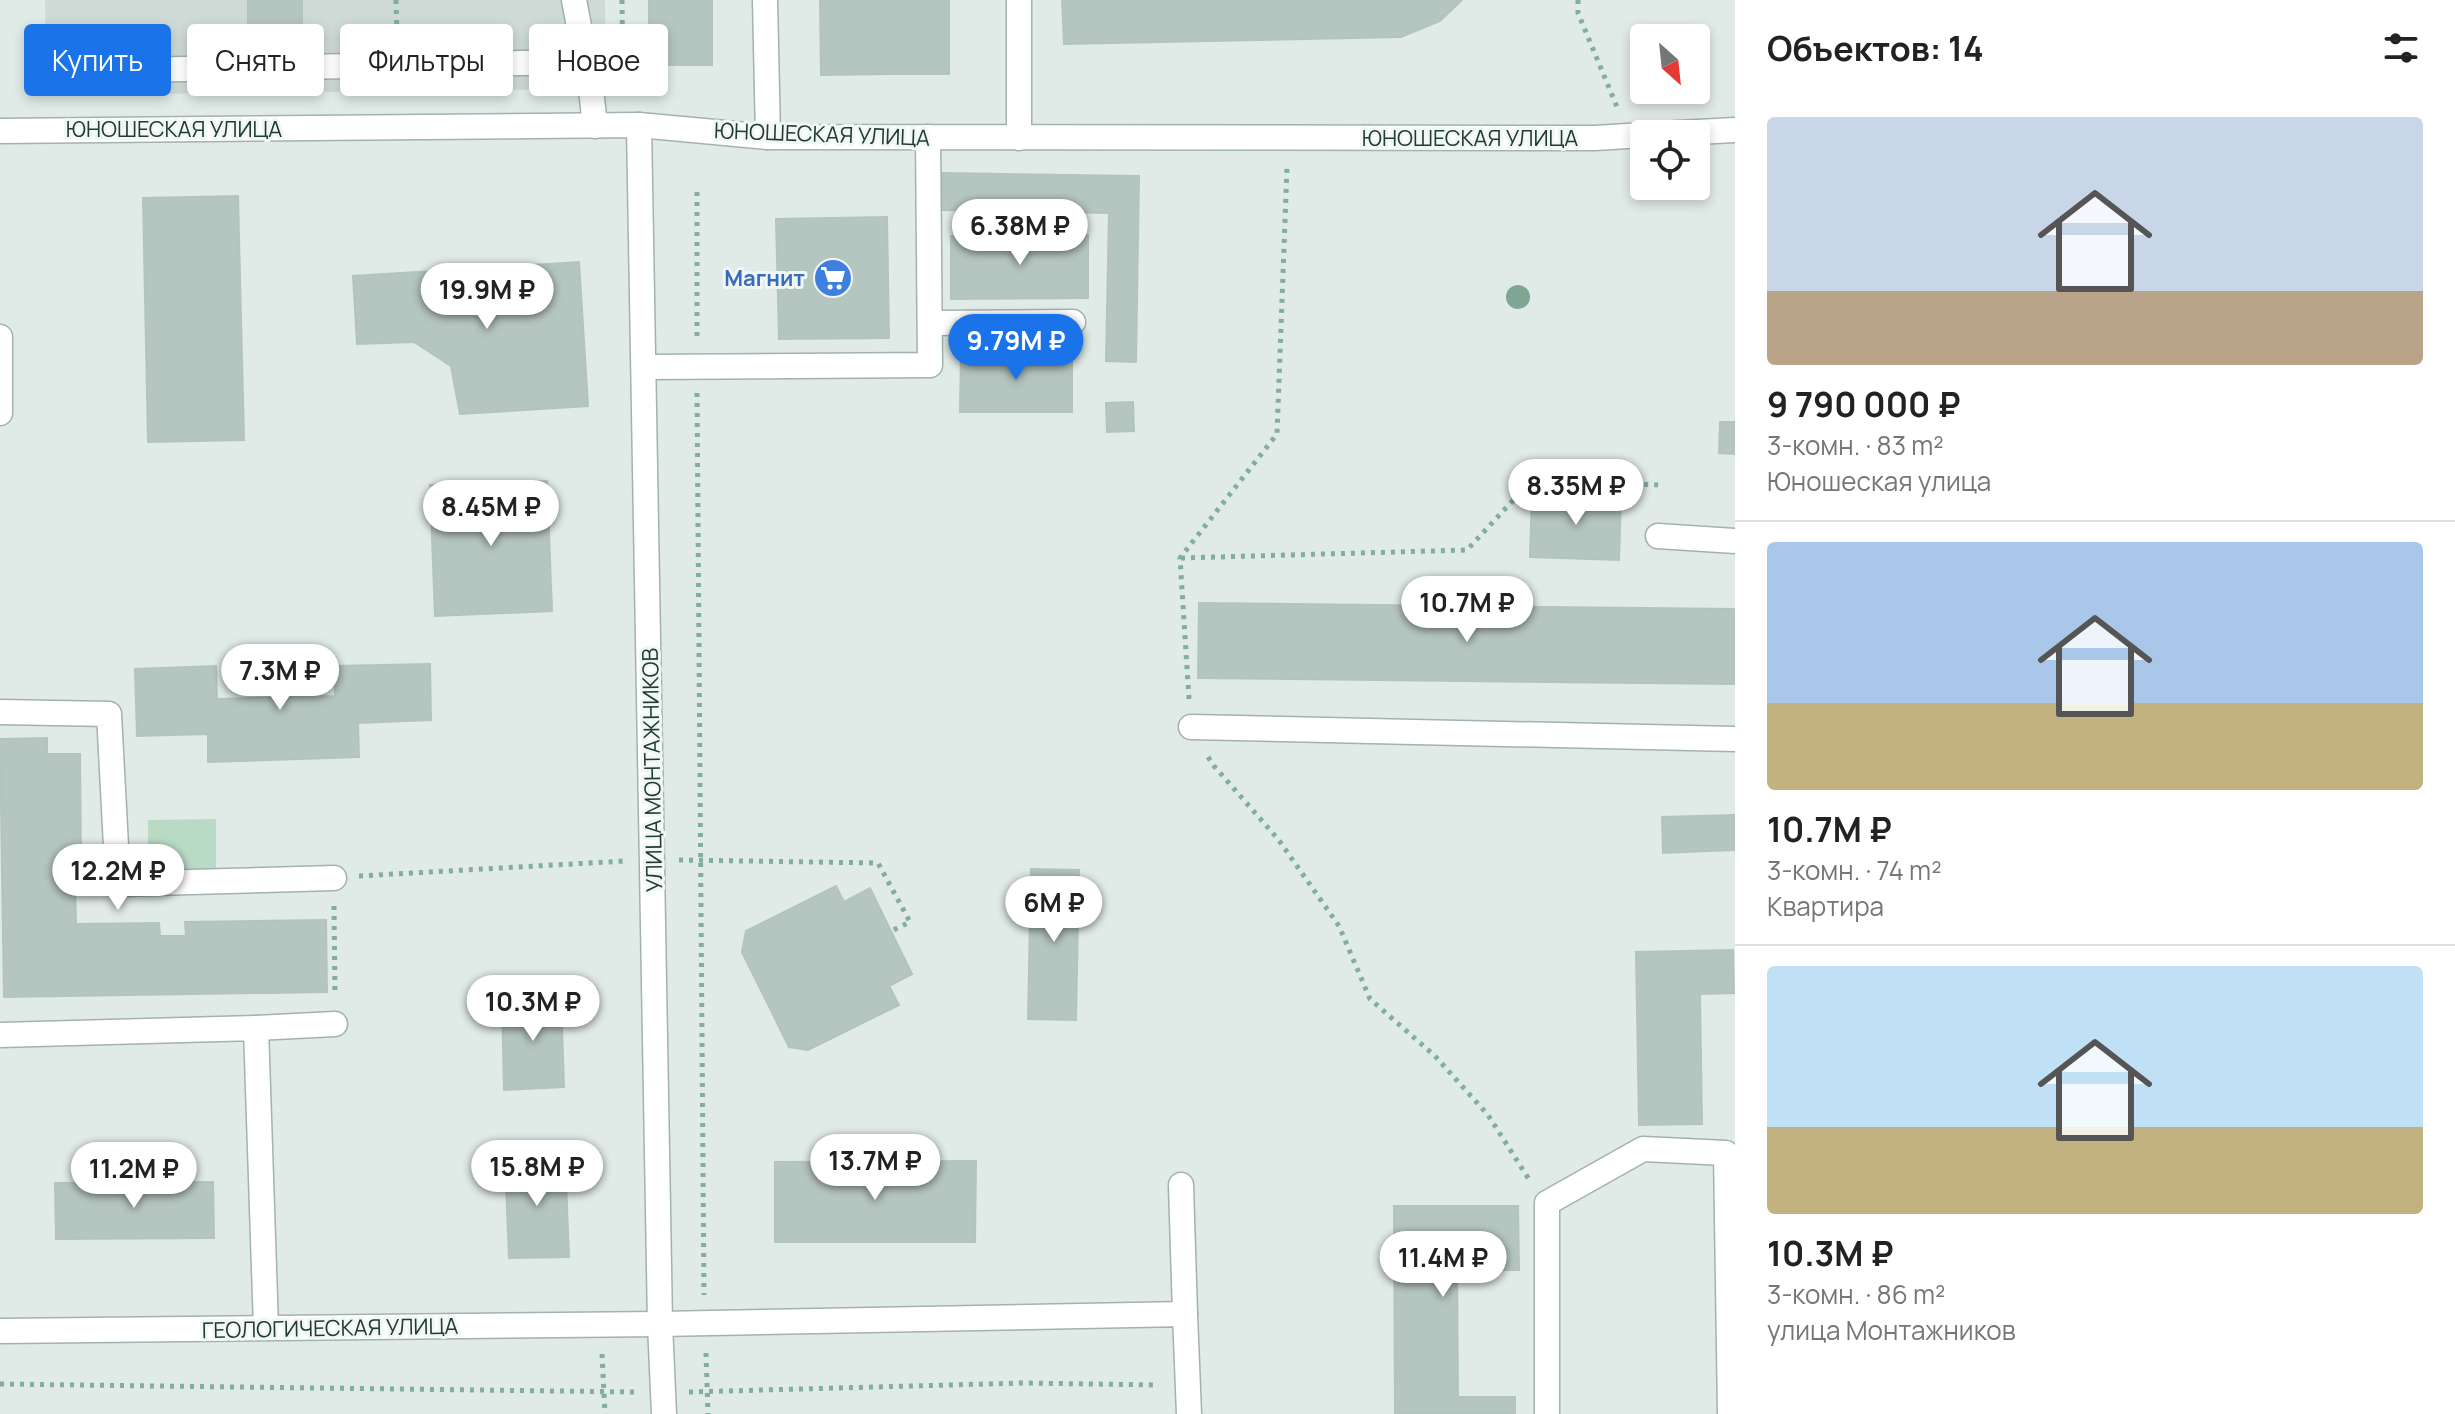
<!DOCTYPE html>
<html lang="ru">
<head>
<meta charset="utf-8">
<style>
  :root { --surface:#fff; --page:#f6f6f6; --text:#222; --muted:#767676; --line:#e0e0e0; --accent:#1a73e8 }
  body { margin:0; font-family:Manrope,sans-serif; background:var(--page); color:var(--text); height:100vh; display:flex; flex-direction:column; font-size:30px; white-space:nowrap }
  * { box-sizing:border-box; margin:0 }
  p { font-size:26px; color:var(--muted) }
  .icon { flex:none; width:44px; height:44px; fill:none; stroke:currentColor; stroke-width:2; stroke-linecap:round; stroke-linejoin:round }
  .map { position:relative; flex:1; overflow:hidden }
  .details { display:flex; flex-direction:column; background:var(--surface); width:720px }
  .details>* { flex:none }
  .banner { position:absolute; left:24px; top:24px; width:760px; height:72px; display:flex; gap:16px }
  .needle { width:52px; rotate:153deg }
  .tools { position:absolute; left:1630px; top:24px; display:grid; gap:16px }
  .tools a { display:grid; place-items:center; width:80px; height:80px; border-radius:8px; background:var(--surface); box-shadow:0 4px 12px #0003; font-size:40px }
  .price { position:absolute; translate:-50% -68px; padding:0 18px; border-radius:28px; background:#fff; color:#222; font-size:26px; line-height:52px; filter:drop-shadow(0 2px 4px #0008) }
  .price::after { content:''; position:absolute; left:50%; top:48px; width:24px; height:18px; margin-left:-12px; background:inherit; clip-path:polygon(0 0,100% 0,50% 100%) }
  .price.selected { background:var(--accent); color:#fff }
  ul { padding:0; list-style:none }
  li { display:grid; align-content:center; gap:16px; height:424px; padding:0 32px }
  li+li { border-top:2px solid var(--line) }
  li span { display:grid; place-items:center; height:248px; border-radius:8px; color:#555 }
  li>.icon { margin-inline-start:auto }
  span .icon { width:144px; height:144px; fill:#fffc; stroke-width:1 }
  li b { font-size:34px }
  h2 { display:flex; justify-content:space-between; align-items:center; height:96px; padding:0 32px; font-size:34px }
  .tag { padding:0 28px; border-radius:8px; background:var(--surface); box-shadow:0 4px 12px #0003; font-size:28px; line-height:72px }
  .tag.selected { background:var(--accent); color:#fff }
  main { display:flex; flex:1; min-height:0 }
  .map>svg:first-child { display:block }
  .built { fill:#cedad6 }
  .green { fill:#b9dbc5 }
  .building { fill:#b5c5c0; stroke:#b3c4be; stroke-width:2 }
  .lines { fill:none; stroke-linecap:round; stroke-linejoin:round }
  .minor-casing { stroke:#a3b2ae; stroke-width:27 }
  .path { stroke:#81ada3; stroke-width:5; stroke-dasharray:4 6; stroke-linecap:butt }
  .minor { stroke:#fff; stroke-width:24 }
  .tree { fill:#7ea692 }
  .labels { text-anchor:middle; dominant-baseline:central; stroke-width:6; stroke-linejoin:round; paint-order:stroke }
  .street-label { font-size:22px; fill:#213a35; stroke:#f0f7f4 }
  .shop-label { font-size:22px; font-weight:bold; fill:#366cbe; stroke:#f0f7f4; text-anchor:end }
</style>
</head>
<body>
<main>
<div class="map">
<svg width="1735" height="1414" viewBox="0 0 1735 1414">
  <rect width="100%" height="100%" fill="#e0eae7"/>
  <!-- built -->
  <polygon class="built" points="45,0 605,0 606,89 46,95"/>
  <!-- green -->
  <polygon class="green" points="216,819 216,871 148,871 148,820"/>
  <!-- building -->
  <g class="building">
    <rect x="248" y="0" width="54" height="35"/>
    <rect x="649" y="0" width="63" height="65"/>
    <polygon points="820,0 886,0 886,74 821,75"/>
    <rect x="886" y="0" width="63" height="74"/>
    <polygon points="1062,0 1462,0 1440,21 1401,37 1064,44"/>
    <polygon points="942,173 1139,176 1136,362 1106,361 1109,213 942,210"/>
    <polygon points="238,196 244,440 148,442 143,198"/>
    <polygon points="887,217 889,338 779,339 776,219"/>
    <polygon points="1088,235 1088,298 951,299 951,236"/>
    <polygon points="579,262 588,406 460,414 451,366 414,342 357,344 353,276"/>
    <polygon points="961,352 1072,352 1072,412 960,412"/>
    <polygon points="1133,402 1134,431 1107,432 1106,403"/>
    <polygon points="1720,422 1735,422 1735,454 1719,453"/>
    <polygon points="547,481 552,611 435,616 430,485"/>
    <polygon points="1532,494 1621,497 1619,560 1530,557"/>
    <polygon points="1199,603 1735,609 1735,684 1198,678"/>
    <polygon points="430,664 431,720 358,723 359,757 208,762 208,734 137,736 135,669 216,666 217,699 335,696 334,666"/>
    <polygon points="47,738 47,754 80,754 81,865 63,865 63,882 75,882 76,924 159,923 160,936 186,936 185,922 326,920 327,992 4,997 0,739"/>
    <polygon points="1735,815 1735,850 1663,853 1662,817"/>
    <polygon points="1031,869 1079,870 1076,1020 1028,1019"/>
    <polygon points="836,886 844,902 870,888 912,974 889,986 899,1005 808,1050 789,1047 742,952 746,931"/>
    <polygon points="1733,950 1734,993 1700,994 1702,1124 1639,1125 1636,952"/>
    <polygon points="561,997 564,1087 504,1090 502,999"/>
    <polygon points="565,1157 569,1257 509,1258 505,1159"/>
    <polygon points="976,1161 975,1242 775,1242 775,1162"/>
    <polygon points="213,1182 214,1238 56,1239 55,1183"/>
    <polygon points="1394,1206 1518,1206 1519,1270 1457,1270 1458,1397 1515,1397 1515,1414 1395,1414"/>
  </g>
  <g class="lines">
    <!-- minor casing -->
    <g class="minor-casing">
      <g id="minor">
        <polyline points="574,0 591,89 595,126"/>
        <polyline points="765,0 768,137"/>
        <polyline points="72,71 586,62"/>
        <polyline points="639,125 660,1324 664,1414"/>
        <polyline points="0,131 639,125 768,137 1595,138 1644,135"/>
        <polyline points="1660,134 1735,130"/>
        <polyline points="1019,138 1019,0"/>
        <polyline points="930,323 1073,322"/>
        <polyline points="0,337 0,413"/>
        <polyline points="644,367 930,365 928,137"/>
        <polyline points="1658,536 1735,541"/>
        <polyline points="0,712 109,714 118,884 334,878"/>
        <polyline points="1191,727 1735,739"/>
        <polyline points="256,1028 335,1024"/>
        <polyline points="0,1035 256,1028 266,1328"/>
        <polyline points="1181,1185 1185,1314"/>
        <polyline points="0,1331 660,1324 1185,1314 1189,1414"/>
        <polyline points="1547,1414 1547,1203 1643,1149 1726,1153 1730,1414"/>
      </g>
    </g>
    <!-- path -->
    <g class="path">
      <polyline points="396,0 397,36"/>
      <polyline points="622,0 623,87"/>
      <polyline points="1578,0 1578,13 1617,107"/>
      <polyline points="697,192 697,339"/>
      <polyline points="697,393 704,1295"/>
      <polyline points="1181,558 1467,550 1517,496 1547,482 1663,485"/>
      <polyline points="1189,699 1180,558 1277,434 1287,167"/>
      <polyline points="1208,757 1214,766 1278,839 1339,926 1370,999 1435,1056 1488,1115 1530,1181"/>
      <polyline points="679,860 878,863 910,922 891,931"/>
      <polyline points="359,876 625,861"/>
      <polyline points="334,906 335,996"/>
      <polyline points="706,1353 708,1414"/>
      <polyline points="602,1354 605,1414"/>
      <polyline points="0,1384 635,1392"/>
      <polyline points="689,1392 1023,1383 1159,1385"/>
    </g>
    <!-- minor -->
    <use href="#minor" class="minor"/>
  </g>
  <!-- trees -->
  <circle class="tree" cx="1518" cy="297" r="12"/>
  <!-- icons -->
  <defs>
    <g id="supermarket-disc" transform="scale(2)"><circle r="9.5" fill="#3f7fe0" stroke="#f0f7f4"/><path d="M-6-5.5h2.5l.6 2H6L4.5 2H-2.5L-4.4-4H-6ZM-1.5 3.2a1.3 1.3 0 1 0 .1 0ZM3 3.2a1.3 1.3 0 1 0 .1 0Z" fill="#fff"/></g>
  </defs>
  <g fill-rule="evenodd">
    <use href="#supermarket-disc" x="833" y="278"/>
  </g>
  <g class="labels">
    <!-- street labels -->
    <g class="street-label">
      <text x="174" y="129">ЮНОШЕСКАЯ УЛИЦА</text>
      <text transform="translate(822 134) rotate(2)">ЮНОШЕСКАЯ УЛИЦА</text>
      <text x="1470" y="138">ЮНОШЕСКАЯ УЛИЦА</text>
      <text transform="translate(652 770) rotate(-91)">УЛИЦА МОНТАЖНИКОВ</text>
      <text transform="translate(330 1328) rotate(-1)">ГЕОЛОГИЧЕСКАЯ УЛИЦА</text>
    </g>
    <!-- shop labels -->
    <g class="shop-label">
      <text x="805" y="278">Магнит</text>
    </g>
  </g>
</svg>
<div class="tools">
<a><svg class="needle" viewBox="-14 -14 28 28"><path d="M0-13l5 13h-10z" fill="#e53935"/><path d="M0 13l5-13h-10z" fill="#767676"/></svg></a>
<a><svg class="icon" aria-label="locate" viewBox="0 0 24 24"><circle cx="12" cy="12" r="6"/><path d="M12 2v4M12 18v4M2 12h4M18 12h4"/></svg></a>
</div>
<b class="price" style="left:1020px;top:267px">6.38M ₽</b>
<b class="price" style="left:487px;top:331px">19.9M ₽</b>
<b class="price selected" style="left:1016px;top:382px">9.79M ₽</b>
<b class="price" style="left:1576px;top:527px">8.35M ₽</b>
<b class="price" style="left:491px;top:548px">8.45M ₽</b>
<b class="price" style="left:1467px;top:644px">10.7M ₽</b>
<b class="price" style="left:280px;top:712px">7.3M ₽</b>
<b class="price" style="left:118px;top:912px">12.2M ₽</b>
<b class="price" style="left:1054px;top:944px">6M ₽</b>
<b class="price" style="left:533px;top:1043px">10.3M ₽</b>
<b class="price" style="left:875px;top:1202px">13.7M ₽</b>
<b class="price" style="left:537px;top:1208px">15.8M ₽</b>
<b class="price" style="left:134px;top:1210px">11.2M ₽</b>
<b class="price" style="left:1443px;top:1299px">11.4M ₽</b>
<div class="banner">
<a class="tag selected">Купить</a>
<a class="tag">Снять</a>
<a class="tag">Фильтры</a>
<a class="tag">Новое</a>
</div>
</div>
<section class="details">
<h2>Объектов: 14<svg class="icon" aria-label="filters" viewBox="0 0 24 24"><path d="M4 7h16M4 17h16"/><circle cx="9" cy="7" r="2"/><circle cx="15" cy="17" r="2"/></svg></h2>
<ul>
<li><span style="background:linear-gradient(#c9d6e8 70%,#b9a48a 0)"><svg class="icon" aria-label="home" viewBox="0 0 24 24"><path d="M3 11l9-7 9 7M6 9v11h12V9"/></svg></span><div><b>9 790 000 ₽</b><p>3-комн. · 83 m²</p><p>Юношеская улица</p></div></li>
<li><span style="background:linear-gradient(#a9c7e8 65%,#c2b280 0)"><svg class="icon" aria-label="home" viewBox="0 0 24 24"><path d="M3 11l9-7 9 7M6 9v11h12V9"/></svg></span><div><b>10.7M ₽</b><p>3-комн. · 74 m²</p><p>Квартира</p></div></li>
<li><span style="background:linear-gradient(#bfe0f5 65%,#c2b280 0)"><svg class="icon" aria-label="home" viewBox="0 0 24 24"><path d="M3 11l9-7 9 7M6 9v11h12V9"/></svg></span><div><b>10.3M ₽</b><p>3-комн. · 86 m²</p><p>улица Монтажников</p></div></li>
</ul>
</section>
</main>
</body>
</html>
